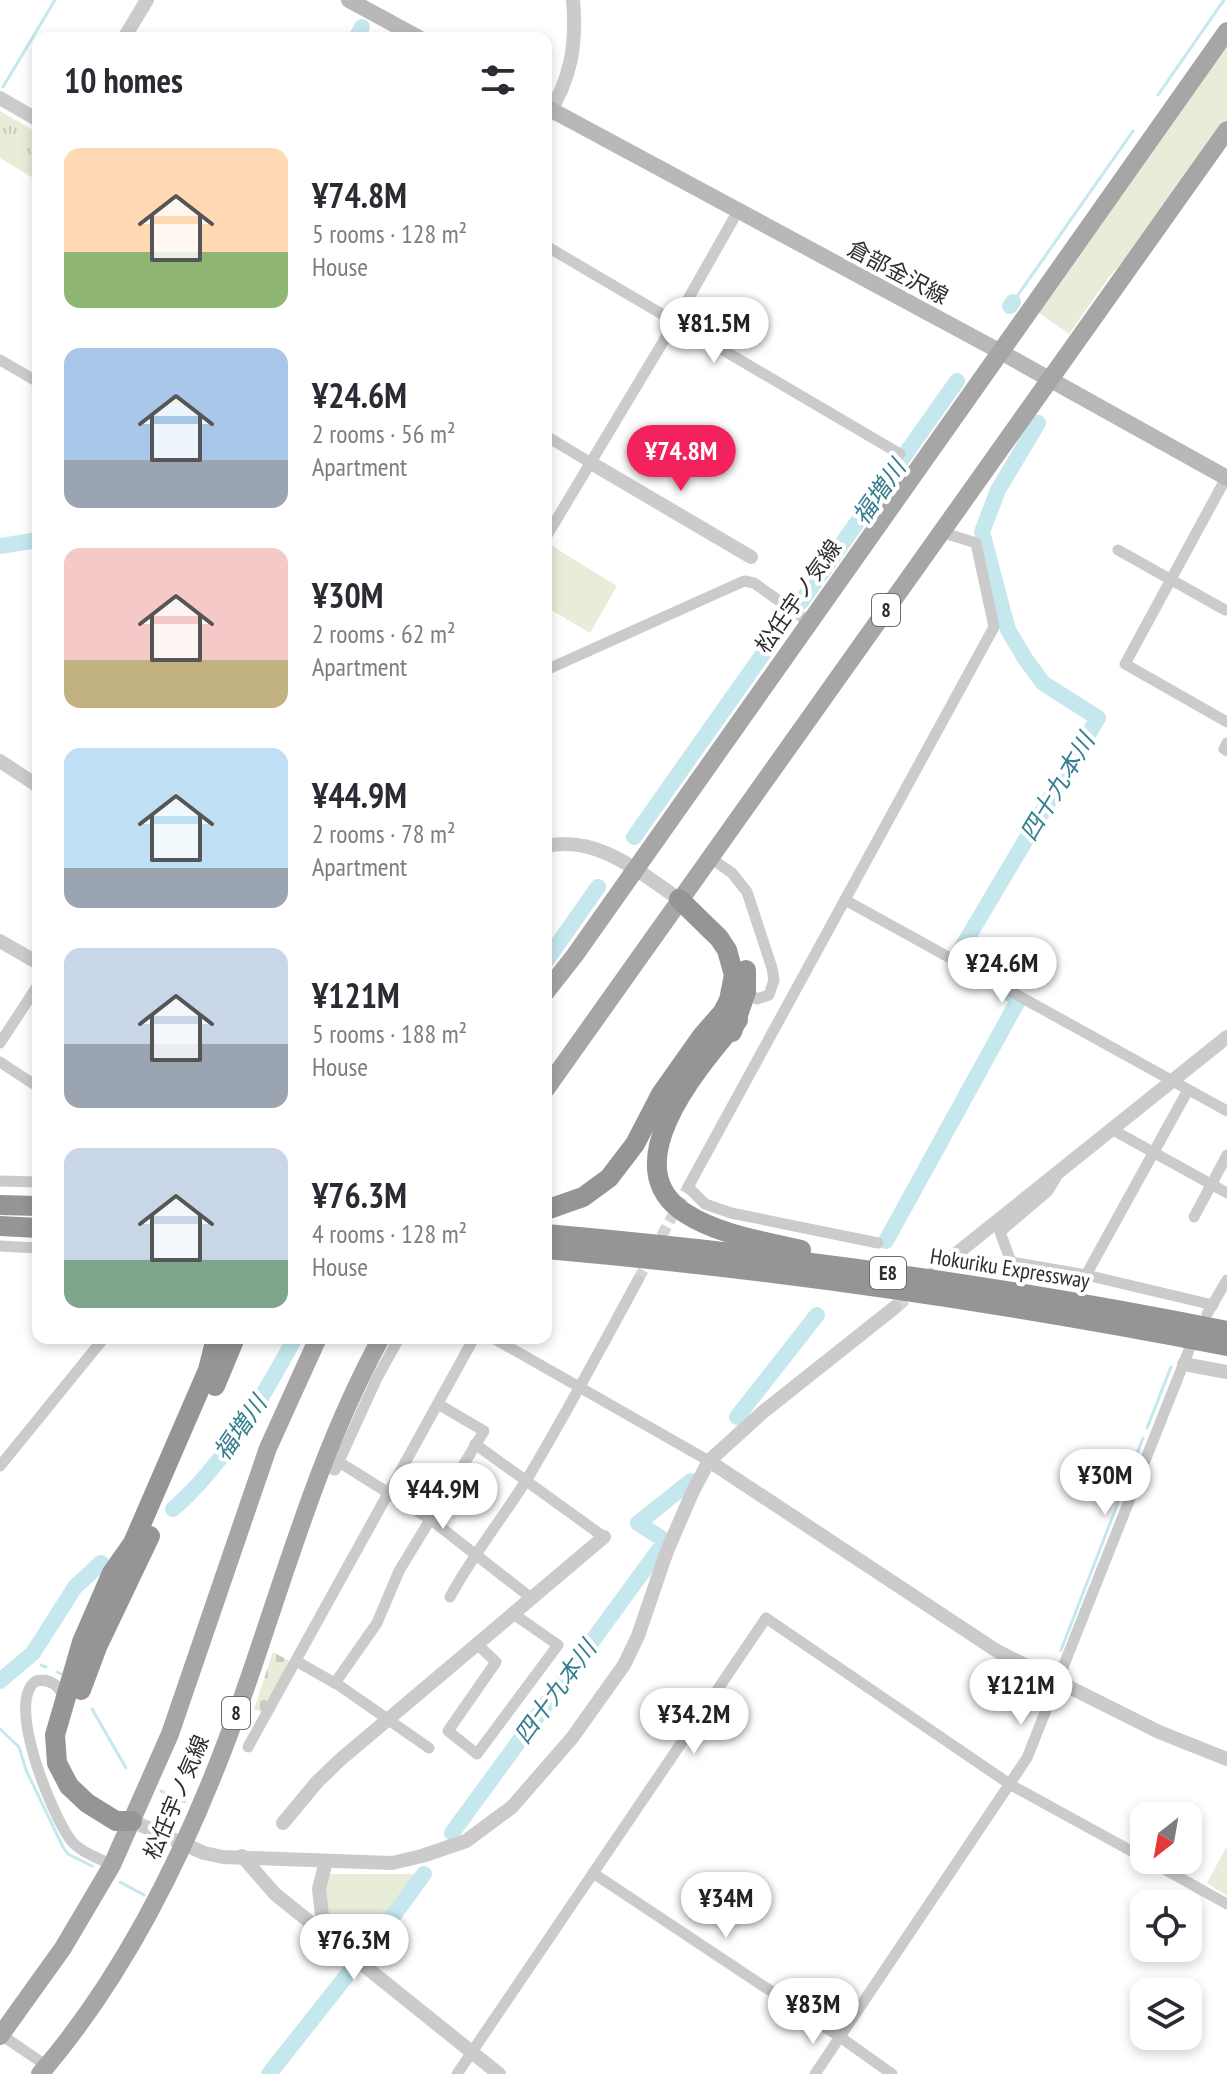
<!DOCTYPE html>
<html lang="en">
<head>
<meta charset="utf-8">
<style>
  :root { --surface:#fff; --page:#f2f2f3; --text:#2b2b33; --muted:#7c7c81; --accent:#f3225d }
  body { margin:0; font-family:"PT Sans Narrow","Noto Sans JP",sans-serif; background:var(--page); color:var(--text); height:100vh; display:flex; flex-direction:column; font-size:30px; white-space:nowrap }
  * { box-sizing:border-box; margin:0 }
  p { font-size:26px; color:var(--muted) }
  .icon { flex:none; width:44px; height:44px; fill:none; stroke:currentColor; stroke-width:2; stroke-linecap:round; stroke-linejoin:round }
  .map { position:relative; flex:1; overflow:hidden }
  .sheet { position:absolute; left:32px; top:32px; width:520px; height:1312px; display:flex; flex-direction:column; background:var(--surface); border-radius:16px; box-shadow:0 4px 12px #0003 }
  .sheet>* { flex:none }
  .needle { width:52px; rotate:211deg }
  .buttons { position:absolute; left:1130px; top:1802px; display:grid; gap:16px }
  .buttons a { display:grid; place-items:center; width:72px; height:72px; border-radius:16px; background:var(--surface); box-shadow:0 4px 12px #0003; font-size:40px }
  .price { position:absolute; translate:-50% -68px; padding:0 18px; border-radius:28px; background:#fff; color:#222; font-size:26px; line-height:52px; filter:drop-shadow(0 2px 4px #0008) }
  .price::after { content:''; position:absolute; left:50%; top:48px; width:24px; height:18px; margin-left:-12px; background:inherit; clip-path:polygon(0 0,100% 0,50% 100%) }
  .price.active { background:var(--accent); color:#fff }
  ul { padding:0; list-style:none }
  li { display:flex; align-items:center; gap:24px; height:200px; padding:0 32px }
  li span { display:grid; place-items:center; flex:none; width:224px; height:160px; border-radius:16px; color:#555 }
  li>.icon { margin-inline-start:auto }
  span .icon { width:96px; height:96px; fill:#fffc; stroke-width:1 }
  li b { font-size:34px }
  h2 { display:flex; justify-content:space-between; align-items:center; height:96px; padding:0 32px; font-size:34px }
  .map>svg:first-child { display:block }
  .grass { fill:#e8edda }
  .cemetery { fill:url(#cemetery-stones) }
  .park { fill:url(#park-tufts) }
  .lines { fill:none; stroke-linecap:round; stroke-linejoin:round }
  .stream { stroke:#c5e7ee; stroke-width:3 }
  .river { stroke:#c5e7ee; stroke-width:16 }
  .minor-tunnel { stroke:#d5d5d5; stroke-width:11; stroke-dasharray:11 5.5; stroke-linecap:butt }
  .tertiary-tunnel { stroke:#d5d5d5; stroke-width:14; stroke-dasharray:14 7; stroke-linecap:butt }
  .minor { stroke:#cbcbcb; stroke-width:11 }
  .tertiary { stroke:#cbcbcb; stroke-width:14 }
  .secondary { stroke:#b8b8b8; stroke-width:16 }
  .primary { stroke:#a6a6a6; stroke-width:18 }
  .motorway { stroke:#959595; stroke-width:20 }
  .labels { text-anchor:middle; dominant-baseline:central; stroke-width:8; stroke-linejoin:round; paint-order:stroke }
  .shield { fill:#fff; stroke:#6d6d6d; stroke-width:2 }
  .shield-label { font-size:20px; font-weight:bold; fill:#2e2e2e }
  .street-label { font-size:22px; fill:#2e2e2e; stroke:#fff }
  .water-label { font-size:24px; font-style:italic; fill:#347f8f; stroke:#fff }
</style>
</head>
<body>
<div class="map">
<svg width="1227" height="2074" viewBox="0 0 1227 2074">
  <defs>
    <pattern id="cemetery-stones" width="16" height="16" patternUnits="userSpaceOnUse" patternTransform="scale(2)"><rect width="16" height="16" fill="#e8edda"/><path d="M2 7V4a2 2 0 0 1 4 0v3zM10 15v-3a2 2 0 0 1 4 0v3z" fill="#c7ccbb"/></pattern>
    <pattern id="park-tufts" width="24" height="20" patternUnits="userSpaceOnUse" patternTransform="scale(2)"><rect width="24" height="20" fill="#e8edda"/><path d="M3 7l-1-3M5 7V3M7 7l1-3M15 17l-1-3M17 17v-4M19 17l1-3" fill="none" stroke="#c7ccbb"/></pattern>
  </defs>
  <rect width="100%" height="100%" fill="#fff"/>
  <!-- grass -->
  <g class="grass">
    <polygon points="1227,42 1227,119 1137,245 1109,277 1069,334 1036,311"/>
    <polygon points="552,546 617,586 590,633 546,607 546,556"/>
    <polygon points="329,1874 419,1874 360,1949 329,1926 325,1892"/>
  </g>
  <!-- cemetery -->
  <polygon class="cemetery" points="273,1652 291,1662 262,1713 254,1709"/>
  <!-- park -->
  <g class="park">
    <polygon points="0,111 38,133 38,181 0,158"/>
    <polygon points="1227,1846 1227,1896 1207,1883"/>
  </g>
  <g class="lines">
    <!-- stream -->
    <g class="stream">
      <polyline points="3,87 55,0"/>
      <polyline points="1158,95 1224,0"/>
      <polyline points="1013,302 1133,131"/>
      <polyline points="1147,1428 1171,1367"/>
      <polyline points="1061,1650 1143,1438"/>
      <polyline points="30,1655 33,1657"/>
      <polyline points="41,1665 46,1667"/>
      <polyline points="57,1672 61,1674"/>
      <polyline points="92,1709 126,1768"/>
      <polyline points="0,1729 19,1747 26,1770 63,1847 68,1854 92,1866"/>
      <polyline points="161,1791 185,1802"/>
      <polyline points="120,1882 144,1895"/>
    </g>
    <!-- river -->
    <g class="river">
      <polyline points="356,38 362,27"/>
      <polyline points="1010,306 1013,302"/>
      <polyline points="0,546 38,540"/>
      <polyline points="801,602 957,381"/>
      <polyline points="634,837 787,620"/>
      <polyline points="958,954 1098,718 1043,683 1026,660 1008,630 982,532 998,490 1038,423"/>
      <polyline points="546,961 598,887"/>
      <polyline points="886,1241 1019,999 1004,990"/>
      <polyline points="737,1417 817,1315"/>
      <path d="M173,1509C224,1465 263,1397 295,1338"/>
      <polyline points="664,1540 638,1523 691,1481"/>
      <polyline points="0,1681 33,1653 75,1587 101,1563"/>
      <polyline points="452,1833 658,1551"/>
      <polyline points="366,1953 424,1874"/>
      <polyline points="269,2074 355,1965"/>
    </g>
    <!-- minor-tunnel -->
    <polyline class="minor-tunnel" points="638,1280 688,1187"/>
    <!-- tertiary-tunnel -->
    <polyline class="tertiary-tunnel" points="894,1308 946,1262"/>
    <!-- minor -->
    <g class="minor">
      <polyline points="546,246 900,454"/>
      <polyline points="0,360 38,382"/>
      <polyline points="546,436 591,463"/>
      <polyline points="1226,478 1125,664 1227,722"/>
      <polyline points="546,537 675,322 738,211"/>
      <polyline points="1118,550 1225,610"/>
      <polyline points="546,670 744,581 754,583 809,622"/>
      <polyline points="1227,743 1224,749 1227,751"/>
      <polyline points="709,857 732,873 747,892 772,968 774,980 769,995 757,999 746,992"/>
      <polyline points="847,901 1227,1111"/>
      <polyline points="0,1043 38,985"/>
      <polyline points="0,1062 38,1087"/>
      <polyline points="1113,1130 1227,1193"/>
      <polyline points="1057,1176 1048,1191 1000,1232 1011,1262 1086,1275 1213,1305"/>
      <polyline points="0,1181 38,1182"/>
      <polyline points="1194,1217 1227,1155"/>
      <polyline points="878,1243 731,1213 705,1204 688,1187 994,627 976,543 941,532"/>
      <polyline points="0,1246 38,1248"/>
      <polyline points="1086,1275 1188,1090"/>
      <polyline points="1207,1314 1227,1280"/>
      <polyline points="493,1338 709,1461"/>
      <polyline points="475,1444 604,1537"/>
      <polyline points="339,1462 430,1519 530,1597"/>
      <polyline points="321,1465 335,1470 377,1378 399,1338"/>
      <polyline points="0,1466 104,1338"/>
      <path d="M450,1597C472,1556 502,1519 527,1479C566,1414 602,1346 638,1280"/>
      <polyline points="476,1643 496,1662 448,1731 477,1754 558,1645 512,1613"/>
      <polyline points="296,1661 340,1686 429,1748"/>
      <polyline points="335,1683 377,1623 399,1571 484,1431 438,1404"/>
      <path d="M64,1698C59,1686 51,1678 36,1681C5,1702 52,1814 70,1839C78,1851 98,1858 112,1865"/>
      <polyline points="248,1747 474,1338"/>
      <polyline points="1148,1860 1227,1904"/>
      <polyline points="593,1873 840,2037 892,2074"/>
      <polyline points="0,2034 47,2066"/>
      <polyline points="457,2074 766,1618 1011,1785 1144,1858"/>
      <polyline points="815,2074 1027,1758 1189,1350"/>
    </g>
    <!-- tertiary -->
    <g class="tertiary">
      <polyline points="124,38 147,0"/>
      <polyline points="0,98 38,120"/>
      <path d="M546,118C571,80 577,45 573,0"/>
      <polyline points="591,463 751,557"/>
      <polyline points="0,761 38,786"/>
      <path d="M546,846C598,835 639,872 679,899"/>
      <polyline points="0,941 38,963"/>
      <polyline points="946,1262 1227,1037"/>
      <polyline points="1184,1364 1227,1372"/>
      <polyline points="709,1461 997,1651 1159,1732 1227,1759"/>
      <polyline points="132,1821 204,1853 223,1857 392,1863 422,1856 466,1841 512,1807 572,1738 624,1665 638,1636 667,1551 693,1491 709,1461 763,1412 894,1308"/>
      <polyline points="283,1823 317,1782 341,1759 604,1537"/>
      <polyline points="242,1856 275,1894 499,2074"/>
      <polyline points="324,1933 319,1889 326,1861"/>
    </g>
    <!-- secondary -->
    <g class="secondary">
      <polyline points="349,0 419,38"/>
      <polyline points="546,107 999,351 1227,478"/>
    </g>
    <!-- primary -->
    <g class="primary">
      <polyline points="546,992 575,955 1227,31"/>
      <polyline points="546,1089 1227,130"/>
      <polyline points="0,2036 63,1948 112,1865 170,1734 268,1448 318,1338"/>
      <path d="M40,2074C134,1965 201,1819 247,1684C288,1566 321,1448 381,1338"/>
    </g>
    <!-- motorway -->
    <g class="motorway">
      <path d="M738,1020C702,1063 611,1165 685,1213C719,1235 763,1241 801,1250"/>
      <polyline points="732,1032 746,992 746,970"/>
      <polyline points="0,1205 38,1206"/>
      <polyline points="546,1210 583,1197 609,1178 635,1144 661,1094 702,1036 723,1012 729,1000 734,975 727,950 719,938 679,899"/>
      <polyline points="0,1226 38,1228"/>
      <path d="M546,1234C775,1254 1002,1286 1227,1331"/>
      <path d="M546,1249C774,1269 1002,1302 1227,1346"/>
      <polyline points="215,1386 235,1338"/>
      <polyline points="81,1690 97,1647 150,1536"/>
      <polyline points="132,1821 116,1821 87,1803 69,1786 57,1763 55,1735 82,1642 112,1573 133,1543 208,1370 216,1338"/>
    </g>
  </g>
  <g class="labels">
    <!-- shield labels -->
    <g class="shield">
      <rect x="872" y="594" width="28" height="32" rx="6"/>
      <rect x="870" y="1257" width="36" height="32" rx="6"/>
      <rect x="222" y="1697" width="28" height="32" rx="6"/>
    </g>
    <g class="shield-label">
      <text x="886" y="610">8</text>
      <text x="888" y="1273">E8</text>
      <text x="236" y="1713">8</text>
    </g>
    <!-- street labels -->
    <g class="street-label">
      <text transform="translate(898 272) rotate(28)">倉部金沢線</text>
      <text transform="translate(798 596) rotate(-55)">松任宇ノ気線</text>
      <text transform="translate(1010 1268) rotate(9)">Hokuriku Expressway</text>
      <text transform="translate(176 1797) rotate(-67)">松任宇ノ気線</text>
    </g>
    <!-- water labels -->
    <g class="water-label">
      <text transform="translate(879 492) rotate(-55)">福増川</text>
      <text transform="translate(1057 787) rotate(-59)">四十九本川</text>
      <text transform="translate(240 1428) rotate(-55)">福増川</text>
      <text transform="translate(555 1692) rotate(-54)">四十九本川</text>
    </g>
  </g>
</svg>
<div class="buttons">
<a><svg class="needle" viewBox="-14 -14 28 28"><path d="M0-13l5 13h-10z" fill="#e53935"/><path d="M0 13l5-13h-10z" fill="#7c7c81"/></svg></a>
<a><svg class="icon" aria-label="locate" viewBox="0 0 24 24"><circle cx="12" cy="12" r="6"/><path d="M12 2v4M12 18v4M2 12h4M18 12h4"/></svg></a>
<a><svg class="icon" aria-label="layers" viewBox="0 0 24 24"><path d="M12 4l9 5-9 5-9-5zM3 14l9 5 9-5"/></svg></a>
</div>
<b class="price" style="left:714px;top:365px">¥81.5M</b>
<b class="price active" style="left:681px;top:493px">¥74.8M</b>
<b class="price" style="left:1002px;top:1005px">¥24.6M</b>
<b class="price" style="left:1105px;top:1517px">¥30M</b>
<b class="price" style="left:443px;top:1531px">¥44.9M</b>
<b class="price" style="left:1021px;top:1727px">¥121M</b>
<b class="price" style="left:694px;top:1756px">¥34.2M</b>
<b class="price" style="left:726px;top:1940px">¥34M</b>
<b class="price" style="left:354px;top:1982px">¥76.3M</b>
<b class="price" style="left:813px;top:2046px">¥83M</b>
<section class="sheet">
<h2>10 homes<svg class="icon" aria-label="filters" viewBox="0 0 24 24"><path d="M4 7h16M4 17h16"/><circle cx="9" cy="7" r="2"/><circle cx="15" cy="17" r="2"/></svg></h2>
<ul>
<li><span style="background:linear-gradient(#ffd9b3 65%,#8fb573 0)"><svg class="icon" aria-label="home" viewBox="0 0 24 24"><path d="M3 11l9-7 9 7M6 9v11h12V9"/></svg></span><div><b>¥74.8M</b><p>5 rooms · 128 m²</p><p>House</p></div></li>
<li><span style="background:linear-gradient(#a9c7e8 70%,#9aa5b1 0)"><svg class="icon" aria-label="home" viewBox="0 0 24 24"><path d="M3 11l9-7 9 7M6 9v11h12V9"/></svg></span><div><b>¥24.6M</b><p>2 rooms · 56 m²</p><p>Apartment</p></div></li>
<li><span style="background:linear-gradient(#f6c9c9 70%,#c2b280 0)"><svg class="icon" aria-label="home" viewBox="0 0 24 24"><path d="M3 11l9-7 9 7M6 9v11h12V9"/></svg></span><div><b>¥30M</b><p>2 rooms · 62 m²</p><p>Apartment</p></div></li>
<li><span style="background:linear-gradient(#bfe0f5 75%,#9aa5b1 0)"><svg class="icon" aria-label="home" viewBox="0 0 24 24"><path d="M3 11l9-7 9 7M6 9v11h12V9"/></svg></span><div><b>¥44.9M</b><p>2 rooms · 78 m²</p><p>Apartment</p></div></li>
<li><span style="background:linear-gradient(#c9d6e8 60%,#9aa5b1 0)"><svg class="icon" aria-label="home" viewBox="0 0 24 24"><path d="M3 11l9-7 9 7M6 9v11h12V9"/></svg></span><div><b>¥121M</b><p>5 rooms · 188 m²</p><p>House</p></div></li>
<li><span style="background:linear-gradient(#c9d6e8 70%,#7fa58c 0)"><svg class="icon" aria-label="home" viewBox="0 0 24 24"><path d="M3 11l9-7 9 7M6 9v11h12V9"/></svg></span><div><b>¥76.3M</b><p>4 rooms · 128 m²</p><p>House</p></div></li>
</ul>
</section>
</div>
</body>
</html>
